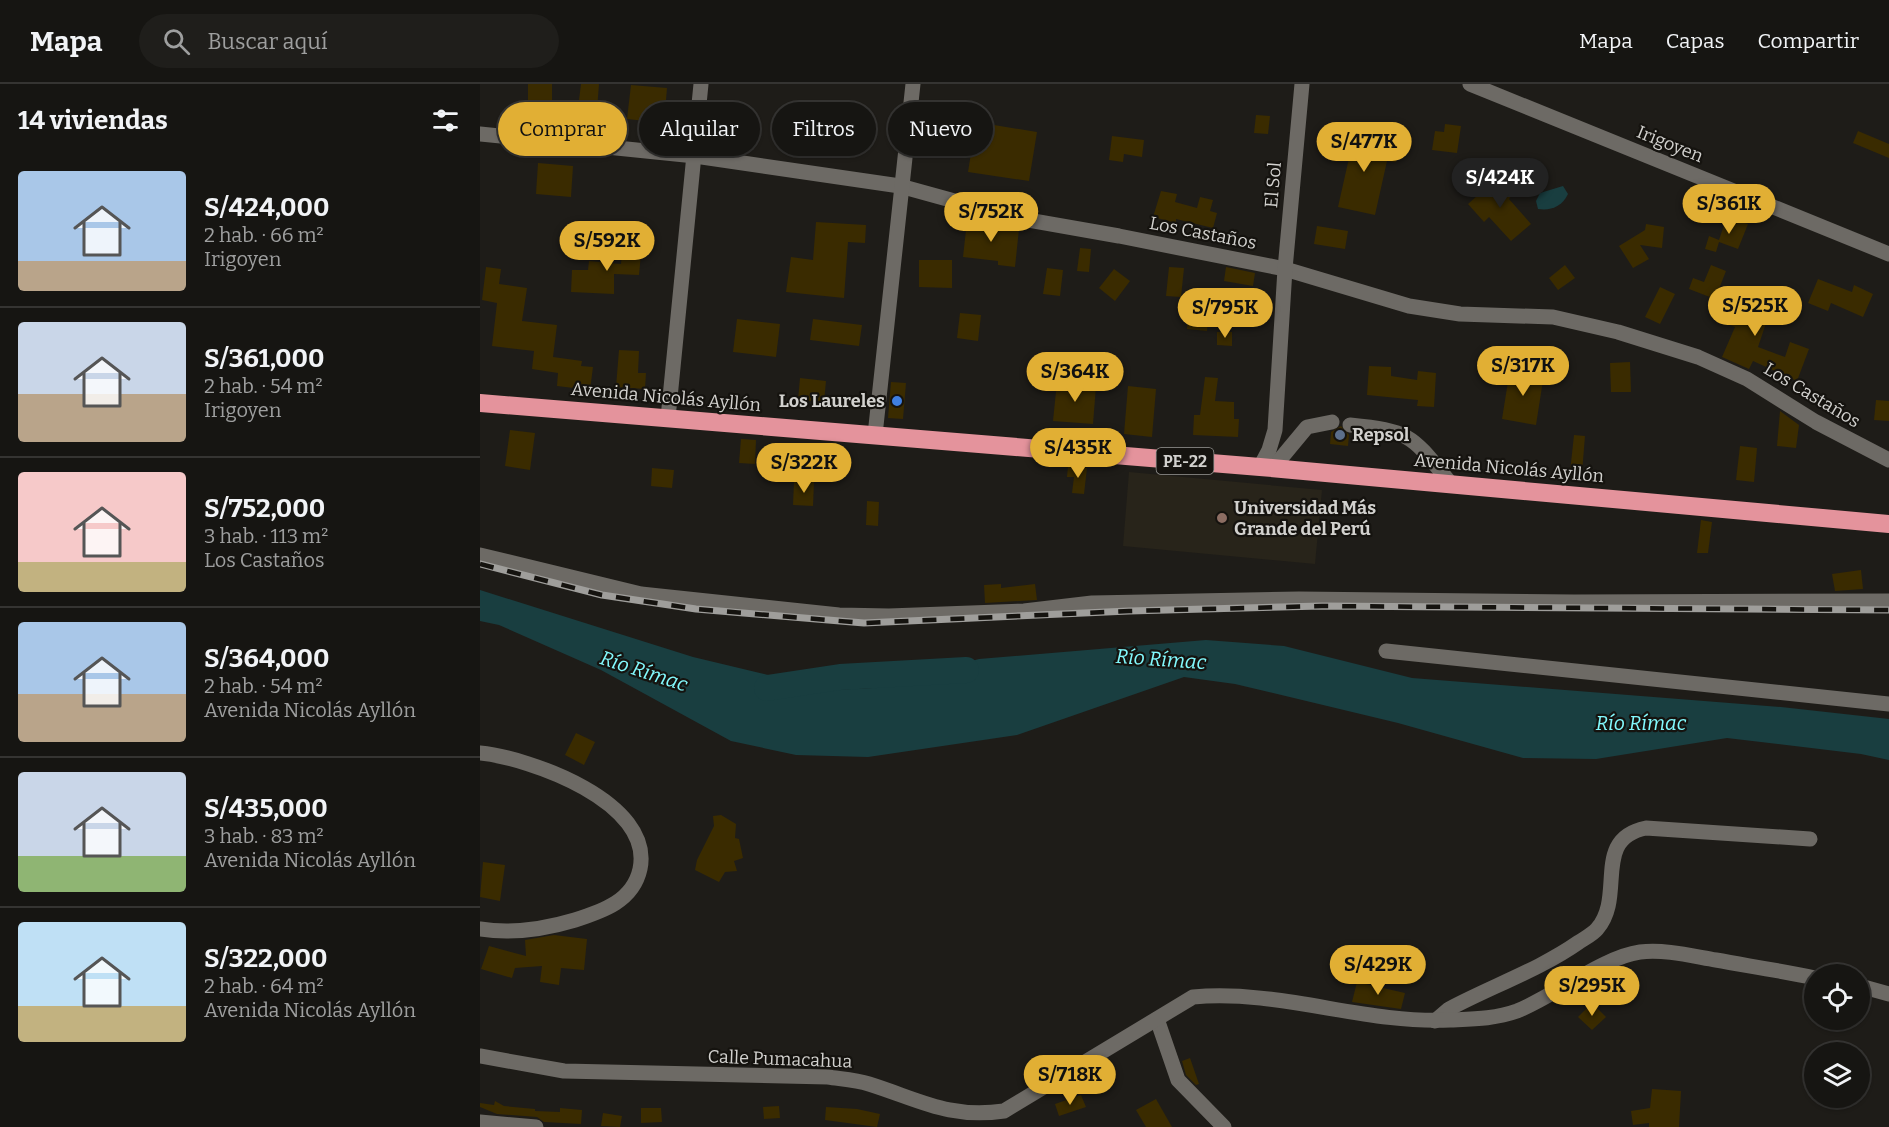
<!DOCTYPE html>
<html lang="es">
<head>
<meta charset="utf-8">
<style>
  :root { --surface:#161512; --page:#1f1e1b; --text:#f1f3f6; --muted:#9e9f9f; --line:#353432; --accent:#e1af34 }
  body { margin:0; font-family:Bitter,serif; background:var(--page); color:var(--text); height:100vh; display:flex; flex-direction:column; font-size:22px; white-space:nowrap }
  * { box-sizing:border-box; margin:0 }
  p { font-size:20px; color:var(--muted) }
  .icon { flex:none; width:33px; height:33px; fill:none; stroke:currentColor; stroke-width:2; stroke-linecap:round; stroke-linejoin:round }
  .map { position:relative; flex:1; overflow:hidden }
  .details { display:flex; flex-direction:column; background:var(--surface); width:480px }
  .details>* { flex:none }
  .guide { position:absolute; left:18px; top:18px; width:570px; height:54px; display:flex; gap:12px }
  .controls { position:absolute; left:1324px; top:880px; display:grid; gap:12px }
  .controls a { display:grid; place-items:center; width:66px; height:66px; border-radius:50%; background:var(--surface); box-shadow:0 2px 4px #0004,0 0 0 2px var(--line); font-size:30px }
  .price { position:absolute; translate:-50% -51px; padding:0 14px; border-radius:21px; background:var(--accent); color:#111; font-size:20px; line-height:39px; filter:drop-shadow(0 2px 3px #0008) }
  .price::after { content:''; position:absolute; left:50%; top:36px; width:18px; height:14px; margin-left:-9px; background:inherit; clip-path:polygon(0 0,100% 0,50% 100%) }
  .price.on { background:#222; color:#fff }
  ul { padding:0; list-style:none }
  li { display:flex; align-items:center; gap:18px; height:150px; padding:0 18px }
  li+li { border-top:2px solid var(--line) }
  li span { display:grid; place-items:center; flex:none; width:168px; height:120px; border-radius:6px; color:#555 }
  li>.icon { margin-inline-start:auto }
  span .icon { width:72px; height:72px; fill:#fffc; stroke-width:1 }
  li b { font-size:26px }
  h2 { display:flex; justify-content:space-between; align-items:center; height:72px; padding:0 18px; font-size:26px }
  .chip { padding:0 21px; border-radius:27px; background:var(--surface); box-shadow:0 2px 4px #0004,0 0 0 2px var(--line); font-size:21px; line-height:54px }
  .chip.on { background:var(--accent); color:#111 }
  header { display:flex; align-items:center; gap:36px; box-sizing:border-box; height:84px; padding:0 30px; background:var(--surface); border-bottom:2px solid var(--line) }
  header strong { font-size:28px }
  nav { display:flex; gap:33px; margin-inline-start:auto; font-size:21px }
  .search { width:420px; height:54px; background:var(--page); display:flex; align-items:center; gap:15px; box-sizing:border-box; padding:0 21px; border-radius:33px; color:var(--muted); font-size:22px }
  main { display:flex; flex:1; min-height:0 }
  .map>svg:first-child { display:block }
  .built { fill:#28241a }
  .water { fill:#193e40 }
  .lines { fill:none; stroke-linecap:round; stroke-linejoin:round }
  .river { stroke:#193e40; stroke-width:26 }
  .building { fill:#3a2b00 }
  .minor { stroke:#6d6a65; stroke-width:15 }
  .highway { stroke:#e4939c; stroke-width:18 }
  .rail-casing { stroke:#9f9e9b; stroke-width:7 }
  .rail { stroke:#15130f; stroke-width:4.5; stroke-dasharray:14; stroke-linecap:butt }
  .shop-dot { fill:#3f7fe0; stroke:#15130f; stroke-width:2 }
  .service-dot { fill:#5c6f8a; stroke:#15130f; stroke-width:2 }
  .education-dot { fill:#8d6e63; stroke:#15130f; stroke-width:2 }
  .labels { text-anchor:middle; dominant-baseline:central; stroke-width:4.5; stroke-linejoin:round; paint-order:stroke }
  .shield { fill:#15130f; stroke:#999895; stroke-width:1.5 }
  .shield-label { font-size:16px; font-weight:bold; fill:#d2d1ce }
  .street-label { font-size:18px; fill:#d2d1ce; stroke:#15130f }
  .poi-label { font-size:18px; font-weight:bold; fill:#d2d1ce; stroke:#15130f; text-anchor:start }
  .water-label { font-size:20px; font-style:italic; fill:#83fafe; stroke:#15130f }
</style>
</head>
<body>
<header>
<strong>Mapa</strong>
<div class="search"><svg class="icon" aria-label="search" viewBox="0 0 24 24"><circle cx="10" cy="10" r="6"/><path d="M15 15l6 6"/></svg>Buscar aquí</div>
<nav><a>Mapa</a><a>Capas</a><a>Compartir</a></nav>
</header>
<main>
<section class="details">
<h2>14 viviendas<svg class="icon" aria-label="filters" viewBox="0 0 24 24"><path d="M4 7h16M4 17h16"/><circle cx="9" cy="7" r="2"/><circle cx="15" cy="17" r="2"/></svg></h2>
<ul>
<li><span style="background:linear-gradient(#a9c7e8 75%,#b9a48a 0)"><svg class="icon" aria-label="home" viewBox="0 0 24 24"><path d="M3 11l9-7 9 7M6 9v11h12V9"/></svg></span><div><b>S/424,000</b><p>2 hab. · 66 m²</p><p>Irigoyen</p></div></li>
<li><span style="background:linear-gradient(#c9d6e8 60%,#b9a48a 0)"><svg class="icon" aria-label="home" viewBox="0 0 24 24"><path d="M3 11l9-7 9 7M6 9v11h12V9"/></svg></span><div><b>S/361,000</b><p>2 hab. · 54 m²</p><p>Irigoyen</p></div></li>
<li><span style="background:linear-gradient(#f6c9c9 75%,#c2b280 0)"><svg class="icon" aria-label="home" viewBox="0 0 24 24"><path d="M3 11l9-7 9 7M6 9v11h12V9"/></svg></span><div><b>S/752,000</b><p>3 hab. · 113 m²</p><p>Los Castaños</p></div></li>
<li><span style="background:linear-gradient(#a9c7e8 60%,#b9a48a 0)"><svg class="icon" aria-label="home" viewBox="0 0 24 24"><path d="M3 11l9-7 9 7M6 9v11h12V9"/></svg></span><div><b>S/364,000</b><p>2 hab. · 54 m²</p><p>Avenida Nicolás Ayllón</p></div></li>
<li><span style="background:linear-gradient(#c9d6e8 70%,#8fb573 0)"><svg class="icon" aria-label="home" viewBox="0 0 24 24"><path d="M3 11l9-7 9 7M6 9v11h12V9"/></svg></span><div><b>S/435,000</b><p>3 hab. · 83 m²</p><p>Avenida Nicolás Ayllón</p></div></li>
<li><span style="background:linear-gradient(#bfe0f5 70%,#c2b280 0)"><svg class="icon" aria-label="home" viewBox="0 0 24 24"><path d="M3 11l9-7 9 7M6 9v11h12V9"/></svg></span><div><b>S/322,000</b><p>2 hab. · 64 m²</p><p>Avenida Nicolás Ayllón</p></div></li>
</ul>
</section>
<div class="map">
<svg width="1409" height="1043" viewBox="0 0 1409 1043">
  <rect width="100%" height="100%" fill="#1e1c18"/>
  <!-- built -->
  <polygon class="built" points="649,388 842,406 835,480 643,462"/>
  <!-- water -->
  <g class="water">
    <path d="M1083,102L1088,110C1082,123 1070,127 1058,125L1056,117L1060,109Z"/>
    <polygon points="0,506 213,573 350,606 392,604 499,575 726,556 804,562 932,594 1301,623 1409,635 1409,676 1381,670 1247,654 1116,675 1043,674 918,639 755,600 704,593 537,651 388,673 316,671 251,657 121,586 19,541 0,537"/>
  </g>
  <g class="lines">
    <!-- river -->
    <polyline class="river" points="287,604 360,593 486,586"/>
  </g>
  <!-- building -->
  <g class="building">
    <polygon points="48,0 72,0 72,31 48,30"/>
    <polygon points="101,0 119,0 117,26 98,24"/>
    <polygon points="151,1 187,4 184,39 147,35"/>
    <polygon points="776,31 790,32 788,50 774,49"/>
    <polygon points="496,38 557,48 549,97 488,88"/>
    <polygon points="965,40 981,42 977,69 952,66 955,47 964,48"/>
    <polygon points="1378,47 1409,60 1409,74 1373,59"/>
    <polygon points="632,52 664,56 662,73 644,70 643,78 629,76"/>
    <polygon points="859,54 918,59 916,78 907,77 895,131 858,123 869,74 857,73"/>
    <polygon points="58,79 93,82 91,113 56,110"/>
    <polygon points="1018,93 1033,110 1029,115 1051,140 1031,157 1009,133 1004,138 988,120"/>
    <polygon points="681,107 697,110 695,118 717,124 720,113 733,116 730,127 737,129 733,144 696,135 696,139 673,133"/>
    <polygon points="1247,132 1268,140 1258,165 1239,158 1236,168 1225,165 1229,152 1239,156"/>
    <polygon points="487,137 539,145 535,183 518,181 518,177 483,173"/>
    <polygon points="336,138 386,141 385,159 368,158 364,214 306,208 311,173 333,176"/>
    <polygon points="1166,140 1184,143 1182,164 1160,161 1169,175 1153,184 1139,162 1165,146"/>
    <polygon points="837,142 868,147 865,165 834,160"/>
    <polygon points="143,158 162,159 159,191 134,190 134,210 91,208 92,186 108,186 109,177 141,180"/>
    <polygon points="600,164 611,165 609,188 597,187"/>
    <polygon points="439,176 472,176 472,204 439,203"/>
    <polygon points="1085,181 1095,194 1078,206 1069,194"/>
    <polygon points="1231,181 1246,187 1235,215 1209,205 1213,194 1224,198"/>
    <polygon points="6,183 21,185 19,200 47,204 42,237 77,241 73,273 102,277 101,282 113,283 110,306 77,302 78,289 52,285 54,267 12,262 17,219 2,216"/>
    <polygon points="689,183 704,184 701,213 686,212"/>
    <polygon points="746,183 775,189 773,202 744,197"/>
    <polygon points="567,184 583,186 580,212 563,210"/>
    <polygon points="634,185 650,197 635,217 619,204"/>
    <polygon points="1338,195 1372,208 1374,201 1393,210 1383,233 1351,219 1348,227 1328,219"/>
    <polygon points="1180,203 1195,210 1180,240 1165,233"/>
    <polygon points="1242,207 1291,224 1278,263 1305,273 1310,258 1329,265 1317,297 1273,277 1269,285 1242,273 1255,243 1231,233"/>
    <polygon points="709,220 729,222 727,247 707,245"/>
    <polygon points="480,229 501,231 498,257 477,254"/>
    <polygon points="257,235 300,240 296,273 253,268"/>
    <polygon points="333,235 382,241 379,262 330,256"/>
    <polygon points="737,248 752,248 752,262 737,261"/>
    <polygon points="139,266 159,267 158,289 166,289 165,305 136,303"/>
    <polygon points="617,277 640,280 637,303 614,300"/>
    <polygon points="1150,278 1151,308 1131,308 1130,279"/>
    <polygon points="889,282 911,283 911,292 937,296 938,287 956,289 954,323 937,322 938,316 887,311"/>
    <polygon points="1030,285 1064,290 1056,341 1022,335"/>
    <polygon points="725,293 738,294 735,317 754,318 754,335 759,335 758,353 713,351 714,331 720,331"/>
    <polygon points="320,294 346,297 344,318 318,316"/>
    <polygon points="411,298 426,299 423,335 408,334"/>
    <polygon points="577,298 616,302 613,340 573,337"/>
    <polygon points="648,302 676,305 672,353 644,350"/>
    <polygon points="1396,316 1409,317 1409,337 1394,336"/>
    <polygon points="1300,327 1319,341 1316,364 1297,362"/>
    <polygon points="861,342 869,351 868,362 850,360 851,348"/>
    <polygon points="30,346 55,349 50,386 25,382"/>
    <polygon points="1094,351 1105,352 1102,389 1090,388"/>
    <polygon points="261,355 276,356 275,380 259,379"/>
    <polygon points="1260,362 1277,364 1274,398 1256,396"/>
    <polygon points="588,382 607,384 604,410 592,409 594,393 587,393"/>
    <polygon points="172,384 194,386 192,404 171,402"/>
    <polygon points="314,398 334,398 333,422 313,421"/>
    <polygon points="387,417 399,418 398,442 386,441"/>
    <polygon points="1221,436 1232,438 1228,469 1217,469"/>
    <polygon points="1381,486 1383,505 1355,507 1352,490"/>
    <polygon points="521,500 521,504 555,500 557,516 505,519 504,501"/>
    <polygon points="96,649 115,658 104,681 85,671"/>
    <polygon points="241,731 256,740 255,754 259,755 263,774 254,777 257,787 245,788 239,798 215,786 217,776 234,742 233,732"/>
    <polygon points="3,778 25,781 20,817 0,813"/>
    <polygon points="74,851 107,855 104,886 81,884 79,901 60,898 62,882 35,884 32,894 1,885 9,862 46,872 45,856"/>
    <polygon points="877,898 925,909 921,925 872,918"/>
    <polygon points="1112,919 1126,933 1112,946 1098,933"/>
    <polygon points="710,974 719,1000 716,1001 706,991 702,977"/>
    <polygon points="1172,1005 1201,1007 1199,1043 1169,1043 1169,1039 1153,1041 1151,1027 1170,1024"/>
    <polygon points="601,1011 606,1023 579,1032 575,1020"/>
    <polygon points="676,1015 692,1043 666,1043 656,1026"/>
    <polygon points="15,1017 24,1022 55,1025 55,1027 80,1028 80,1024 102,1026 101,1040 64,1038 57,1033 17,1030 0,1023 0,1019 14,1021"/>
    <polygon points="299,1022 300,1034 284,1035 283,1023"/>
    <polygon points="346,1023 377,1025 400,1030 397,1043 345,1036"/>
    <polygon points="161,1024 181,1024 182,1038 161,1039"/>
    <polygon points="123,1029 142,1032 140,1043 121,1042"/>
  </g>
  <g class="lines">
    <!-- minor -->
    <g class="minor">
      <polyline points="990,0 1409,170"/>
      <polyline points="0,50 215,72 420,102 536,134 639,152 805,185 929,222 980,230 1073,233 1138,248 1218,273 1267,295 1336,338 1409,376"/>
      <polyline points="188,334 221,0"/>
      <path d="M870,341C932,347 932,352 971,400"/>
      <polyline points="395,351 433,0"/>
      <polyline points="780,383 789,366 795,346 805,185 822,0"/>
      <polyline points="793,384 827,343 852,338"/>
      <polyline points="0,471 161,510 359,531 409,532 544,527 612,519 819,515 1094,518 1409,517"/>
      <polyline points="906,567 1409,620"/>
      <path d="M0,669C50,674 174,718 160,785C153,817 123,827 95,836C65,845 32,850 0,845"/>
      <polyline points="1380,902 1409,910"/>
      <polyline points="677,935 698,996 744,1043"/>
      <path d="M955,937L969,925C1012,902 1059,886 1099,858C1105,854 1113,850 1117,845C1146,812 1111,755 1166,744L1330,755"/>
      <path d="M0,972L84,987L348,993C361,995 376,996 389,1000C440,1016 469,1035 524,1027L713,913C800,905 883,940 970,936C992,935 1015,935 1037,927C1073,913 1123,873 1160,868C1185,865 1212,872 1236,876C1269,882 1302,887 1335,894"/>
      <polyline points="0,1038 56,1043"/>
    </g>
    <!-- highway -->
    <polyline class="highway" points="0,319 780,383 1409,440"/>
    <!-- rail casing -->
    <g class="rail-casing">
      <polyline id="rail" points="0,480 122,511 216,525 384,539 649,527 842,522 1409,526"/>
    </g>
    <!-- rail -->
    <use href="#rail" class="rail"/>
  </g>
  <!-- markers -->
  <circle class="shop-dot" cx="417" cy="317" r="6"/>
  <circle class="service-dot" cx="860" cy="351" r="6"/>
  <circle class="education-dot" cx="742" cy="434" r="6"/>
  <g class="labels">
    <!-- shield labels -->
    <rect class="shield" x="676.5" y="364" width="57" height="26" rx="4.5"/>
    <g class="shield-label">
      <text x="705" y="377">PE-22</text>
    </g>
    <!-- street labels -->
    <g class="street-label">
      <text transform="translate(1190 60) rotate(22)">Irigoyen</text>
      <text transform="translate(793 101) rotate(-85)">El Sol</text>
      <text transform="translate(723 149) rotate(11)">Los Castaños</text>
      <text transform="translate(1332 311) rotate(31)">Los Castaños</text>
      <text transform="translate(186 313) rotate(5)">Avenida Nicolás Ayllón</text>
      <text transform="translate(1029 384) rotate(5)">Avenida Nicolás Ayllón</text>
      <text transform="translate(300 975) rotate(2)">Calle Pumacahua</text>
    </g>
    <!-- poi labels -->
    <g class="poi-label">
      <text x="405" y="317" text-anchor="end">Los Laureles</text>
      <text x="872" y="351">Repsol</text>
      <text x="754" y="424">Universidad Más<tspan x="754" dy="21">Grande del Perú</tspan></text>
    </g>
    <!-- water labels -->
    <g class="water-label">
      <text transform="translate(681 575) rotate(4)">Río Rímac</text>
      <text transform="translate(164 587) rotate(18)">Río Rímac</text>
      <text x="1161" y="639">Río Rímac</text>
    </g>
  </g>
</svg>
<div class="controls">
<a><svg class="icon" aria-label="locate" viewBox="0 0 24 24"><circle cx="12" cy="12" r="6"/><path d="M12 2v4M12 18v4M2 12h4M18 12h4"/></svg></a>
<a><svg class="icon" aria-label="layers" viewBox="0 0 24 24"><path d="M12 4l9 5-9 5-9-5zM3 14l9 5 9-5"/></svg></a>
</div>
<b class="price" style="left:884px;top:89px">S/477K</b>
<b class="price on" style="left:1020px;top:125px">S/424K</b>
<b class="price" style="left:1249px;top:151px">S/361K</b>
<b class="price" style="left:511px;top:159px">S/752K</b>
<b class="price" style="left:127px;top:188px">S/592K</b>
<b class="price" style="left:1275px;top:253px">S/525K</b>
<b class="price" style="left:745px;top:255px">S/795K</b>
<b class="price" style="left:1043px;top:313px">S/317K</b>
<b class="price" style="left:595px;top:319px">S/364K</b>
<b class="price" style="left:598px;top:395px">S/435K</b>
<b class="price" style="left:324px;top:410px">S/322K</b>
<b class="price" style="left:898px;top:912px">S/429K</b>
<b class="price" style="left:1112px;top:933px">S/295K</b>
<b class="price" style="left:590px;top:1022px">S/718K</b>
<div class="guide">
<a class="chip on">Comprar</a>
<a class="chip">Alquilar</a>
<a class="chip">Filtros</a>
<a class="chip">Nuevo</a>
</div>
</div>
</main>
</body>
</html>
